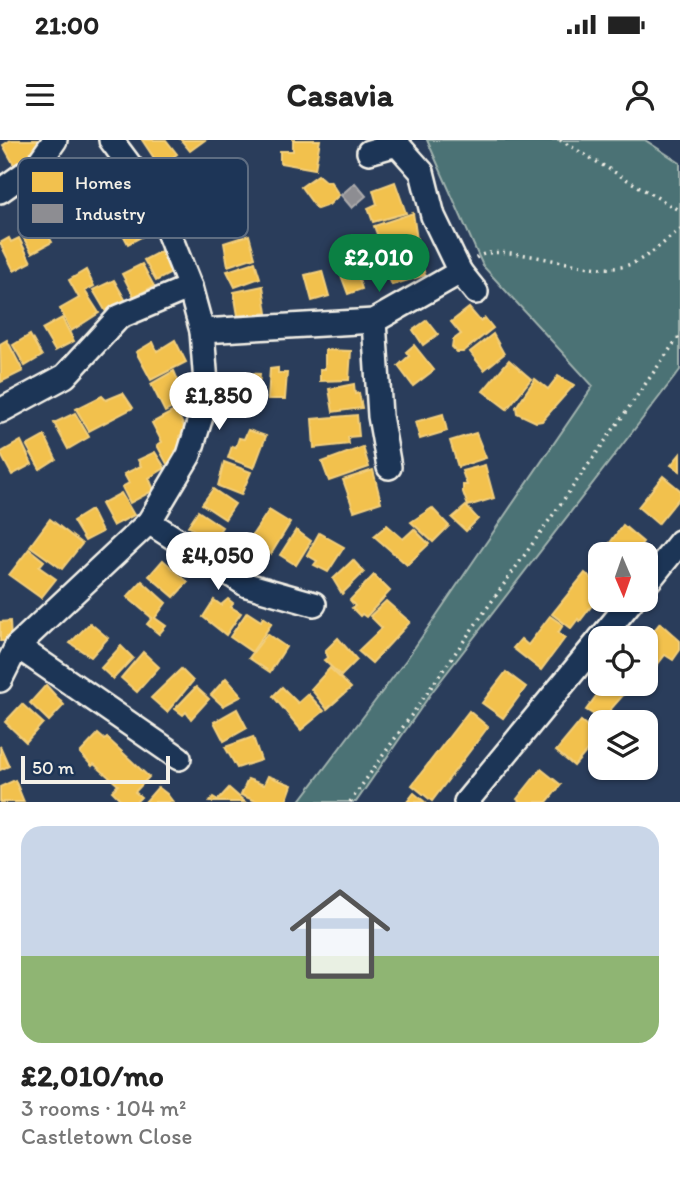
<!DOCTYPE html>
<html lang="en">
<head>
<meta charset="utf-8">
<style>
  :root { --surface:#fff; --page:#f6f6f6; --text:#222; --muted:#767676; --accent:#0b8043 }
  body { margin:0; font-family:Itim,sans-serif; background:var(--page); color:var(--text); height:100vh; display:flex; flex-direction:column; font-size:26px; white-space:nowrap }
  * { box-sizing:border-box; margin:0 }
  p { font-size:23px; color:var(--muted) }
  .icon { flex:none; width:38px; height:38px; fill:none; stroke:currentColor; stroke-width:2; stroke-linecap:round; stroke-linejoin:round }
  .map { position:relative; height:662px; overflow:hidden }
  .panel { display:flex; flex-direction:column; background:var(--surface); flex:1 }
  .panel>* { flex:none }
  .needle { width:46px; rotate:178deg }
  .fabs { position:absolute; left:588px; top:402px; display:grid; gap:14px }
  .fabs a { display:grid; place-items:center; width:70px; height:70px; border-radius:14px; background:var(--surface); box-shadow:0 2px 5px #0004; font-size:35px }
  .scale { position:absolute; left:21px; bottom:18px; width:149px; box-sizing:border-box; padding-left:7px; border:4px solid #f4f1e8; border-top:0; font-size:19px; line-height:24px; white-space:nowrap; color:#f4f1e8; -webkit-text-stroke:5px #1d3557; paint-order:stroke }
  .price { position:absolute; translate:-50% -60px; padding:0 16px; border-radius:24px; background:#fff; color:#222; font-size:23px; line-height:46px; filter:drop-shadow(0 2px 4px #0008) }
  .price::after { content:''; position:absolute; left:50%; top:42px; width:21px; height:16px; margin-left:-10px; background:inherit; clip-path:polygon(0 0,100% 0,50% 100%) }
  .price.active { background:var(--accent); color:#fff }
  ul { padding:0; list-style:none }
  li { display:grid; align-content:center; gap:14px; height:371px; padding:0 21px }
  li span { display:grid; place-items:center; height:217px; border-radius:21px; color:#555 }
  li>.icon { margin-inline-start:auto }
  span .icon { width:126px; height:126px; fill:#fffc; stroke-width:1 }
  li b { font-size:30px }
  .status { display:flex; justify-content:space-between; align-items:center; height:49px; padding:0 35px; background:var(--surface); direction:ltr }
  .status svg { height:19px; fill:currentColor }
  header { display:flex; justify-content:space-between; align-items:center; height:91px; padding:0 21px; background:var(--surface); font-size:32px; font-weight:700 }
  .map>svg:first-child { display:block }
  .green { fill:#4c7274; stroke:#a0b2ae; stroke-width:2 }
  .homes { fill:#f2c14e; stroke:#f3cf7c; stroke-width:2 }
  .industry { fill:#8d8d92; stroke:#acabac; stroke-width:2 }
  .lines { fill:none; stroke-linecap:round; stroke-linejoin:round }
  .minor-casing { stroke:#f4f1e8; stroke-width:28 }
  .path { stroke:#f4f1e8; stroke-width:3.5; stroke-dasharray:2 5; stroke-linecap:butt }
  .minor { stroke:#1d3557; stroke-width:23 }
  .key { fill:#1d3557; stroke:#5e6d82; stroke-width:2 }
  .key-label { font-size:19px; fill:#f4f1e8 }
</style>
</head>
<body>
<div class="status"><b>21:00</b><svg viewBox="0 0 49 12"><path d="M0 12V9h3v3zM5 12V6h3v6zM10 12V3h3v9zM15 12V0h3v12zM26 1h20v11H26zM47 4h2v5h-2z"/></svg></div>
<header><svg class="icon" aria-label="menu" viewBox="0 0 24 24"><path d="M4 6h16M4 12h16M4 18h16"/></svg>Casavia<svg class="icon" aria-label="person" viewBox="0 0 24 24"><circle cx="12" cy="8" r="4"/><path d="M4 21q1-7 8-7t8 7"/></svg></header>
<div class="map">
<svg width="680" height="662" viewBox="0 0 680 662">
  <rect width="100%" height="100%" fill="#2a3d5b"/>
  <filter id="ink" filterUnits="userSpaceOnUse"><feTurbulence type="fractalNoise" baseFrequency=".0143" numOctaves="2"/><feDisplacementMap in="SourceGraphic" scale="14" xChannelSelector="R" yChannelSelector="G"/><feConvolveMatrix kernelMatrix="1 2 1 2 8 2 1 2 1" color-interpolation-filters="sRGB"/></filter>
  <g filter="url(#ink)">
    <!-- green -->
    <polygon class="green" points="427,0 645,0 680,23 680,230 432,552 356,662 299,662 406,520 593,246 483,126"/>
    <!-- homes -->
    <g class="homes">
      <polygon points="11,0 46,0 18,32 3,5"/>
      <polygon points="142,0 166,0 177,14 160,27"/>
      <polygon points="181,0 205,0 190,11"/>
      <polygon points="293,0 320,0 315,29 280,23 280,11 293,11"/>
      <polygon points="318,35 326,42 330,41 339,55 329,65 317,69 301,47"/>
      <polygon points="395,42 406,73 373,82 368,68 377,64 373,50"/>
      <polygon points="413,73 418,106 386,118 374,86"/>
      <polygon points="136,78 145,95 128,104 119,87"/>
      <polygon points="39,79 52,102 32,113 19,90"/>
      <polygon points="249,95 255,117 228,126 224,103"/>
      <polygon points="9,98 11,102 19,98 31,122 14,131 0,103"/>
      <polygon points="417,109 425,135 392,145 386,131 398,129 392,126 389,119"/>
      <polygon points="161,111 173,132 156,141 144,120"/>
      <polygon points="255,122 260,138 235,147 227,131"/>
      <polygon points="353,122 362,149 348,154 338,127"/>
      <polygon points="142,124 154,146 134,157 122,134"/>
      <polygon points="86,130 94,146 85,151 99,173 71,191 60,169 79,158 69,140"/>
      <polygon points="322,131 329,156 312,161 305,135"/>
      <polygon points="114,140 126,161 106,172 93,150"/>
      <polygon points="263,146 267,173 238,176 234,152"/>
      <polygon points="469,168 480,181 485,178 493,188 463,212 457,212 452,207 453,200 461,194 451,182"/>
      <polygon points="62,178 74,201 55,211 42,189"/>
      <polygon points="427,180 438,194 423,205 413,190"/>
      <polygon points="493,194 504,214 484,230 470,212"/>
      <polygon points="30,195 42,216 25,226 13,205"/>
      <polygon points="7,200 23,231 1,242 0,204"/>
      <polygon points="175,200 186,222 151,240 136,212 153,202 157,211"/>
      <polygon points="414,205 434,230 413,246 398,226 409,216 406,212"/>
      <polygon points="325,210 351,211 349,240 320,241 320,229 325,229"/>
      <polygon points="509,220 531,239 507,269 483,251"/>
      <polygon points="278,228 278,233 287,233 285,259 268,259 270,229"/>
      <polygon points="174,231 183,252 178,254 182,263 165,272 151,244"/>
      <polygon points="238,233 260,234 258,260 237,259"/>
      <polygon points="558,236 574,245 542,281 536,282 517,273 516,267 535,239 548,249"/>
      <polygon points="354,244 355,254 359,253 362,268 333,272 329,249"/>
      <polygon points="123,253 133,268 89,291 76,269 102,256 106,260"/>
      <polygon points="176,270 186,291 179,296 184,306 175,311 180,317 167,324 157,305 162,302 152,283"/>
      <polygon points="75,273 89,297 68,309 54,283"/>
      <polygon points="443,274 447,291 420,299 415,282"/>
      <polygon points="357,275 359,296 348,297 349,304 314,308 312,279"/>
      <polygon points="248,290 266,296 254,328 228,318 232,306 236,307 239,298 244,299"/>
      <polygon points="476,293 486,318 458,327 450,301"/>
      <polygon points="45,296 56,319 40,329 27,306"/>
      <polygon points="21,301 32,324 12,335 0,313"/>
      <polygon points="363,307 369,327 329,341 322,322"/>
      <polygon points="155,312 165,328 149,338 154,350 130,363 122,347 129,343 124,334 141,326 138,320"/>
      <polygon points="680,314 680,331 671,325"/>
      <polygon points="224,322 251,332 241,355 218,346"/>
      <polygon points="485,325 494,358 468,366 463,352 463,345 467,345 462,331"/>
      <polygon points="373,330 381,362 354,371 343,340"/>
      <polygon points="663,336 680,350 680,357 658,384 638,367"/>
      <polygon points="213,349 235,364 225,379 202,364"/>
      <polygon points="121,353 134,375 113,386 101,364"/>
      <polygon points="466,366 478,379 466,391 452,378"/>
      <polygon points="432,368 449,386 433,402 411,382"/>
      <polygon points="91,370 102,392 85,401 73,381"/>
      <polygon points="269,370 290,383 271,414 249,400"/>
      <polygon points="198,371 222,387 212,402 188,386"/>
      <polygon points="50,379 82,404 62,429 30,406"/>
      <polygon points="387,385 403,399 414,389 429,404 407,425 374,396"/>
      <polygon points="623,385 643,402 633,415 601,415"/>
      <polygon points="296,390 311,401 296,425 280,415"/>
      <polygon points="319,393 344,407 328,432 314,425 317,421 307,415"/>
      <polygon points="29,409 44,421 39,427 56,439 41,458 9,435"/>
      <polygon points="163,420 188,442 174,457 149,436"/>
      <polygon points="353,420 364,432 342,454 333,439"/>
      <polygon points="585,433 600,445 600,455 580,481 578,479 571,488 552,474"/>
      <polygon points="374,435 390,451 366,477 362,474 360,476 352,468 355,466 350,460"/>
      <polygon points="142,441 166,463 155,478 166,486 159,494 147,484 152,478 127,457"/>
      <polygon points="228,459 233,463 231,467 241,473 226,495 203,477 214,460 221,465"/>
      <polygon points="386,461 410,482 372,523 358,511 382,488 370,476"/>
      <polygon points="247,472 261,481 263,477 272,483 252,512 230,497"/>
      <polygon points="550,476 563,485 558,493 565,498 541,530 513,508 521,499 528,505"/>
      <polygon points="10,481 11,501 0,501 0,482"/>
      <polygon points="90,483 108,498 91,517 70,503"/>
      <polygon points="660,483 680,501 680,510 673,520 665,515 654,529 646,522 646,500"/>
      <polygon points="267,494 286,507 270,532 249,518"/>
      <polygon points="338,498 357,520 341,536 324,520 328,517 325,511"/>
      <polygon points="121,506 133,518 113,539 101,528"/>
      <polygon points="143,512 159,527 137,552 121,538"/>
      <polygon points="330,528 351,548 327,569 311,549"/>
      <polygon points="181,529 193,541 167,572 151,558"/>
      <polygon points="506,532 526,547 503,578 482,563"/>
      <polygon points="226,538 242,556 223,566 211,555"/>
      <polygon points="610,544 633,544 610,570 617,575 608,583 586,570 599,552 602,555"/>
      <polygon points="46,545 64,565 49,581 30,563"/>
      <polygon points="196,547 209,559 191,579 186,572 183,575 175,569"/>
      <polygon points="282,547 298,563 308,554 324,571 301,590 273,556"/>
      <polygon points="22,564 43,583 26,602 5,582"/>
      <polygon points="237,569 247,588 224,601 214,582"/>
      <polygon points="469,571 488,587 432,661 412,645"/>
      <polygon points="581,581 600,596 574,626 556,611"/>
      <polygon points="98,594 105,600 107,598 149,637 135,652 141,657 136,662 123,662 112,651 118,645 94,624 92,626 80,613"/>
      <polygon points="253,597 261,620 237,628 225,607"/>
      <polygon points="0,606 9,626 0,630"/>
      <polygon points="541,629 561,645 547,662 521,662 517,659"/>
      <polygon points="268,636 292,645 286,662 258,662 241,655 248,639 264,645"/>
      <polygon points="15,640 24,662 0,662 0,647"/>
      <polygon points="158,647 167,654 173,662 145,662"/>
      <polygon points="229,648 245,662 209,662 213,657 218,660"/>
      <polygon points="414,653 425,662 407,662"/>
    </g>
    <!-- industry -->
    <polygon class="industry" points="355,43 366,56 352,68 341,55"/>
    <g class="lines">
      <!-- minor casing -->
      <g class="minor-casing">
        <g id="minor">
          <polyline points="0,51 38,24 55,0"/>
          <polyline points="460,132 476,152"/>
          <polyline points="374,181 380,276 389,327"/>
          <polyline points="202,191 374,181 460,132 433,76 422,32 397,4 369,12"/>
          <polyline points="0,271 65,236 119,177 190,147"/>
          <polyline points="149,382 247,445 314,464"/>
          <polyline points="646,444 680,402"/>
          <polyline points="600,499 632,460"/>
          <polyline points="17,506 179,618"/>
          <polyline points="0,540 17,506 149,382 189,315 207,257 202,191 190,147 155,59 111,0"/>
          <polyline points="466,662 600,499"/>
        </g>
      </g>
      <!-- path -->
      <g class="path">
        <polyline points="560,0 680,71"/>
        <path d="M476,118C501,99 584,135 621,127C644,122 663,103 680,89"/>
        <polyline points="350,662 680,195"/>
      </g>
      <!-- minor -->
      <use href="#minor" class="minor"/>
    </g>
  </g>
  <!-- legend -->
  <rect x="18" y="18" width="230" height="80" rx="10" class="key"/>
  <rect x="32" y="32" width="31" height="20" fill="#f2c14e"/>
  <rect x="32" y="64" width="31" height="19" fill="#8d8d92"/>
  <g class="key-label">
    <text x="75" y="49">Homes</text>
    <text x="75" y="80">Industry</text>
  </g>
</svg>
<div class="fabs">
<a><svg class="needle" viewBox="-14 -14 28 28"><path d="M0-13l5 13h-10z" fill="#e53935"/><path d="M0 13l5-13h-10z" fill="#767676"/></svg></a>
<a><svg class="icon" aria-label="locate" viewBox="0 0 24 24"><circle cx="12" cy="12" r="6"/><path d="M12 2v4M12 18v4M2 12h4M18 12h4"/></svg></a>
<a><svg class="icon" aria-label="layers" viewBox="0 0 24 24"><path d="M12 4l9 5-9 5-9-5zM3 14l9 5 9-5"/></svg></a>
</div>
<div class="scale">50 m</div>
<b class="price active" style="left:379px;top:154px">£2,010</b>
<b class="price" style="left:219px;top:292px">£1,850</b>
<b class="price" style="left:218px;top:452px">£4,050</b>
</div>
<section class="panel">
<ul>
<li><span style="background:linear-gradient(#c9d6e8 60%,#8fb573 0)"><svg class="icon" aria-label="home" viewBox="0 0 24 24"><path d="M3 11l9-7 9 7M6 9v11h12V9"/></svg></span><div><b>£2,010/mo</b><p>3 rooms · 104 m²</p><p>Castletown Close</p></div></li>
</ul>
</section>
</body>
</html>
